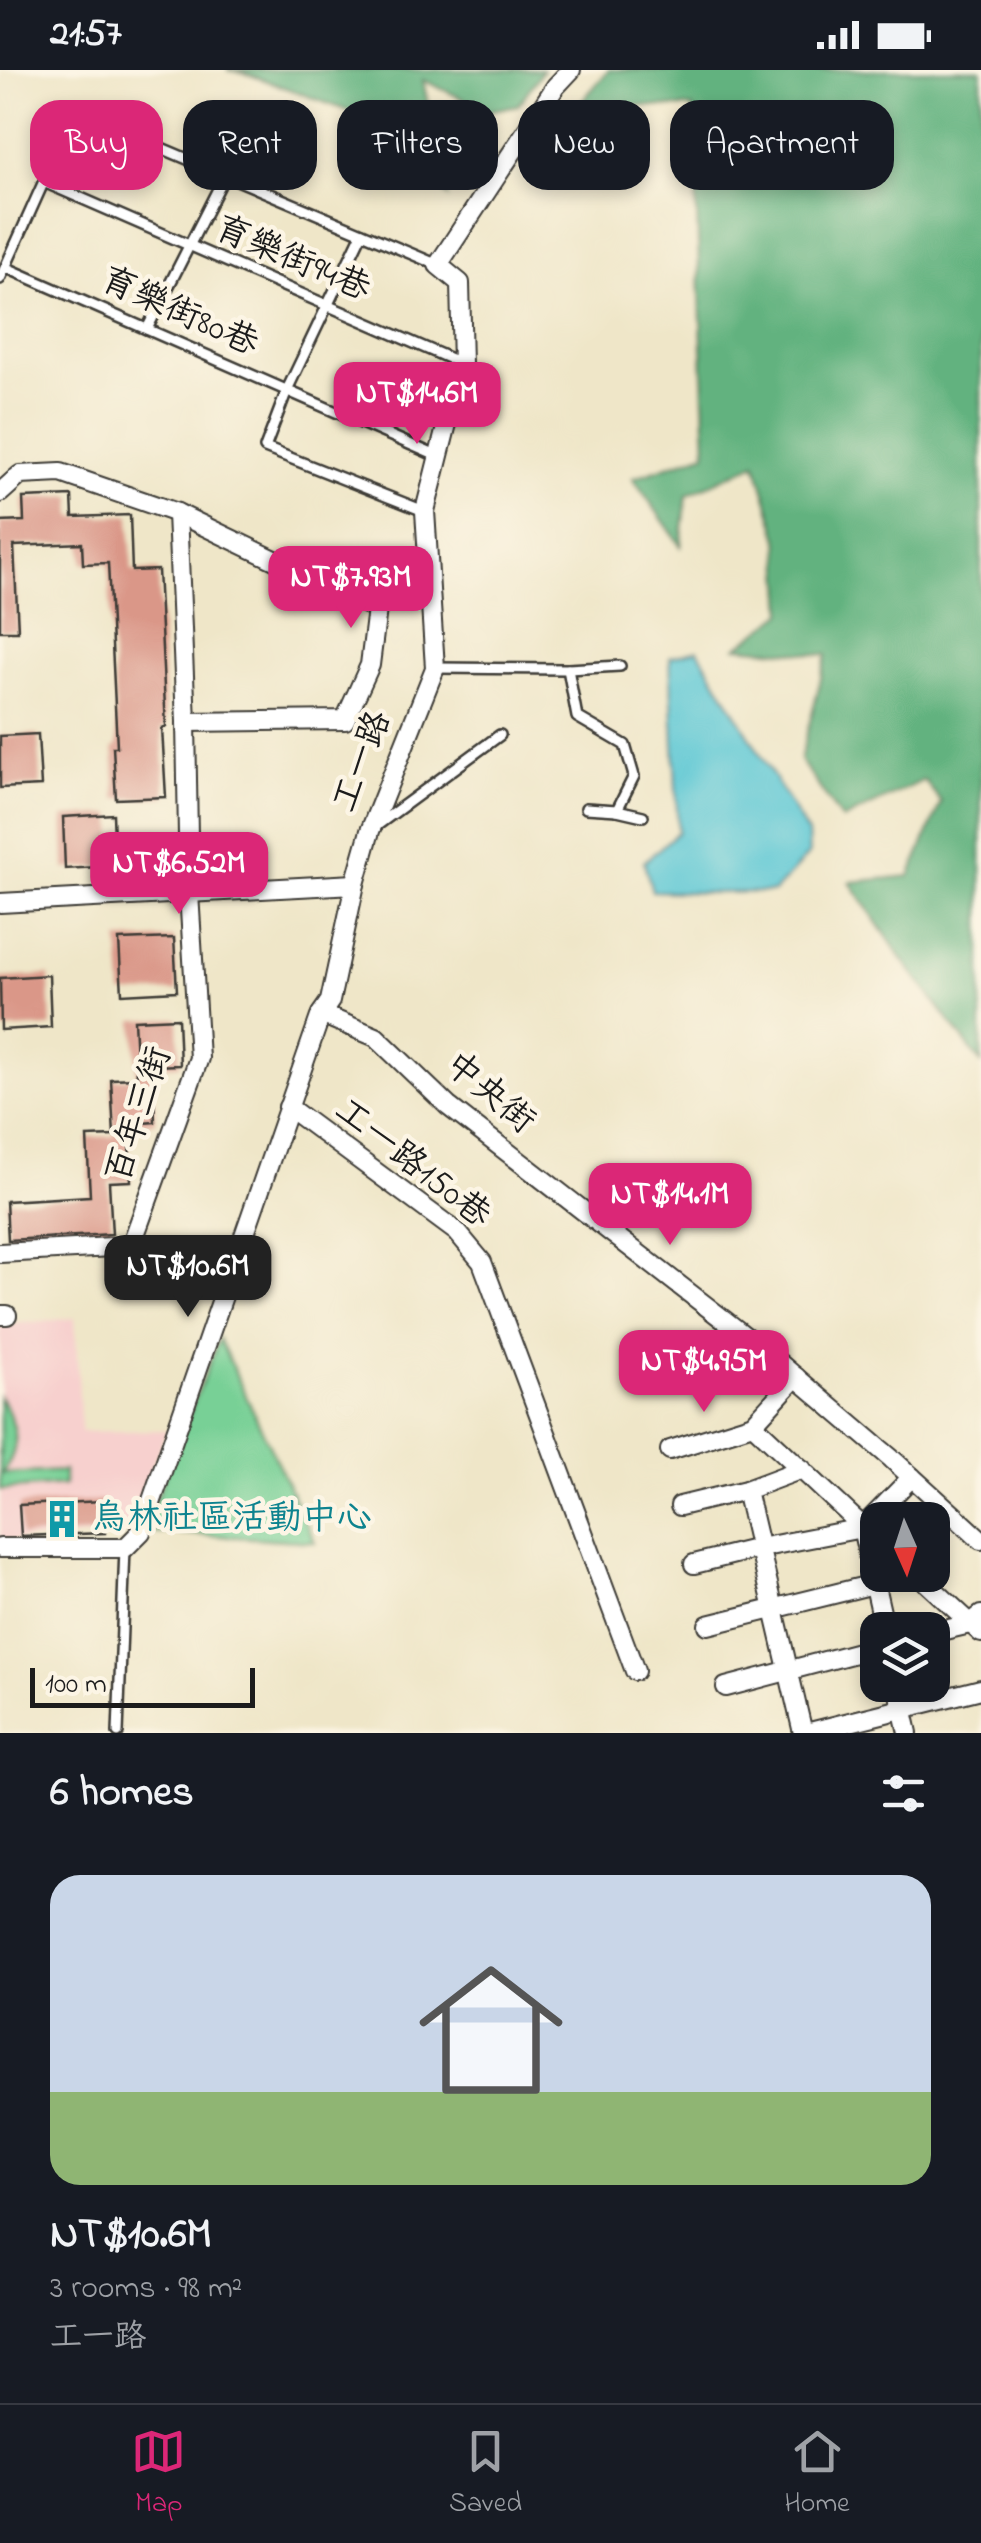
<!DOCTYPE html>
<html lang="en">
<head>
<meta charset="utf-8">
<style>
  :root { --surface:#171b24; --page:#20242c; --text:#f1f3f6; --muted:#9ea1a6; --line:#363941; --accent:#db2777 }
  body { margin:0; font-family:"Indie Flower","LXGW WenKai TC",sans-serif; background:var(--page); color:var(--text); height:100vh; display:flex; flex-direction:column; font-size:38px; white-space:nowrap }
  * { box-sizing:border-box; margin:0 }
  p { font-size:32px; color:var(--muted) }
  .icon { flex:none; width:55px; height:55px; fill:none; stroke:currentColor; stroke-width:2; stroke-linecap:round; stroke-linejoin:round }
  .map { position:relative; height:1663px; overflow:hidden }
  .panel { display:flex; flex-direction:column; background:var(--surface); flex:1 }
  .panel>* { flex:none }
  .banner { position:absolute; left:30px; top:30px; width:922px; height:90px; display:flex; gap:20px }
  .needle { width:65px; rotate:177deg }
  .buttons { position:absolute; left:860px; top:1432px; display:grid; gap:20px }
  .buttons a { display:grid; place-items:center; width:90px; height:90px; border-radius:20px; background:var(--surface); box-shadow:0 5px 15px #0003; font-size:50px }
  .scale { position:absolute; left:30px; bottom:25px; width:225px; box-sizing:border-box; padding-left:10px; border:5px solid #1c1c1c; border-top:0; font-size:28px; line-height:35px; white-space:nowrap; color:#1c1c1c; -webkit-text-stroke:8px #fcf5e5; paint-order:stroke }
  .price { position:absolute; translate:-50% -85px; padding:0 22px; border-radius:20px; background:var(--accent); color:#fff; font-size:32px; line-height:65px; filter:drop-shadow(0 2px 5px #0008) }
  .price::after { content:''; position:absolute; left:50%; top:60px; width:30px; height:22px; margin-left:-15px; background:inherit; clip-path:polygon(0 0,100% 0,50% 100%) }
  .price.current { background:#222; color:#fff }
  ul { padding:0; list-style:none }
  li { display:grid; align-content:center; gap:20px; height:530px; padding:0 50px }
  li+li { border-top:2px solid var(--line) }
  li span { display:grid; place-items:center; height:310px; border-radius:30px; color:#555 }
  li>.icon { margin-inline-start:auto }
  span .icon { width:180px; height:180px; fill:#fffc; stroke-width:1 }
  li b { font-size:42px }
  h2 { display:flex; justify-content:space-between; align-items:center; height:120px; padding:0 50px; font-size:42px }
  .pill { padding:0 35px; border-radius:30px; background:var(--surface); box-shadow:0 5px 15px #0003; font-size:35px; line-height:90px }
  .pill.current { background:var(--accent); color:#fff }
  .status { display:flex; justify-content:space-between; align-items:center; height:70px; padding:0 50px; background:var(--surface); direction:ltr }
  .status svg { height:28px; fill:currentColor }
  .dock { display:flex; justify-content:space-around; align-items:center; height:140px; border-top:2px solid var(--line); background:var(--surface); font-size:28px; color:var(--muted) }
  .dock a { display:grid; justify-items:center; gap:5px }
  .dock .current { color:var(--accent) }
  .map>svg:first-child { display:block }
  .built { fill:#f7d0ce }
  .green { fill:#78d096; stroke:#4a7659; stroke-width:2.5 }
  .forest { fill:#62b27f; stroke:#3f674e; stroke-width:2.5 }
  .water { fill:#5bc7d4; stroke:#3c7278; stroke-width:2.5 }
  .building { fill:#da9788 }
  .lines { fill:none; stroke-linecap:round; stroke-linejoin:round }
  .lane-casing { stroke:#3c3a36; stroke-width:14 }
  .street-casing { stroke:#3c3a36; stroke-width:22 }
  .lane { stroke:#fff; stroke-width:9 }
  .street { stroke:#fff; stroke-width:18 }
  .labels { text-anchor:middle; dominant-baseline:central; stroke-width:9; stroke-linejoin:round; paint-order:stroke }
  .street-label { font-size:35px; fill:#1c1c1c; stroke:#fcf5e5 }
  .culture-label { font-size:35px; fill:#0d838f; stroke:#fcf5e5; text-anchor:start }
</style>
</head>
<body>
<div class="status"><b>21:57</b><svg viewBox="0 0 49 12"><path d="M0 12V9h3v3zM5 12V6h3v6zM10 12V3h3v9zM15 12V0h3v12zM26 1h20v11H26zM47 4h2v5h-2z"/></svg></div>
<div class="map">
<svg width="981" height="1663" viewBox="0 0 981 1663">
  <rect width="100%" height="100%" fill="#fcf5e5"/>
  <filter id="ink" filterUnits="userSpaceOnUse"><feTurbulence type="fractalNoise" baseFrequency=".01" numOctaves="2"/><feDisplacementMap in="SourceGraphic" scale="20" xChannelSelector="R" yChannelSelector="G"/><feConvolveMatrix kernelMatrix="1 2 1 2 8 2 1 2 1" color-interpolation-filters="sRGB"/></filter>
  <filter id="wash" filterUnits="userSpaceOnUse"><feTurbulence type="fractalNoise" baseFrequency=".0048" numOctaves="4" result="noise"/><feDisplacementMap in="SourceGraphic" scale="40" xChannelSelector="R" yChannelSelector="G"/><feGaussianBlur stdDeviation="2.25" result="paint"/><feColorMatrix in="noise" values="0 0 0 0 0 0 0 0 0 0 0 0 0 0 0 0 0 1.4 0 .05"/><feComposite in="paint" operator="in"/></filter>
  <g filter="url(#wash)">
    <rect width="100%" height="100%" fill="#efe6c8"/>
    <!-- built -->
    <polygon class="built" points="75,1248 81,1362 167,1360 124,1464 0,1471 0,1255"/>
    <!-- green -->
    <g class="green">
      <polygon points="219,1269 315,1472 143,1461"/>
      <path d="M0,1327C18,1356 22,1376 2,1404L64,1401V1415L0,1420Z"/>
    </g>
    <!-- forest -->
    <g class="forest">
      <polygon points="227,0 543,0 518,35 488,41 423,10 447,125 386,55 245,3"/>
      <polygon points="609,0 981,0 981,993 902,889 850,812 910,806 941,732 924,710 842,750 800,690 827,585 737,577 784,543 779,469 756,393 687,425 681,476 633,408 706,383 693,38 580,33"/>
    </g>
    <!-- water -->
    <polygon class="water" points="698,580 808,764 809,784 774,822 715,823 652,821 644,792 678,762 670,587"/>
    <g id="blocks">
      <!-- building -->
      <g class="building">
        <polygon points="72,426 73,447 130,445 132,501 158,500 166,657 162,658 166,727 116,729 113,677 117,677 108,493 83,494 82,473 14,476 18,561 0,561 0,452 24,451 23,428"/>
        <polygon points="38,664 41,716 0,718 0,666"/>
        <polygon points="113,744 115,796 65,799 63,747"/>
        <polygon points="174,868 177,921 122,924 119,870"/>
        <polygon points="49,905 51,957 1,960 0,908"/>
        <polygon points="178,948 180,995 153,996 155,1052 128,1054 131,1111 109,1112 112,1164 8,1170 6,1131 90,1126 87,1067 114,1066 111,1009 137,1008 134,950"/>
        <polygon points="103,1431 105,1463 21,1466 19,1435"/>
      </g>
    </g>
  </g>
  <g filter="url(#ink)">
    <use href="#blocks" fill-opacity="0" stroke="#3c3a36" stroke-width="2.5"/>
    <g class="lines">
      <!-- lane casing -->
      <g class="lane-casing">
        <g id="lane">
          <polyline points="44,112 460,293"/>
          <polyline points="362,163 287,320 265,378 424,441"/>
          <polyline points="7,198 439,387"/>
          <polyline points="0,209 71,51 95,50 438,195"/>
          <polyline points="147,259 225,105"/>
          <polyline points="435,598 568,599 620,596"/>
          <polyline points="568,599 577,647 625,675 634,706 617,740 643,746"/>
          <polyline points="586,738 617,740"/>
          <polyline points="376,756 500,665"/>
          <polyline points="118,1663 125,1478"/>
        </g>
      </g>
      <!-- street casing -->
      <g class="street-casing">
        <g id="street">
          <polyline points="0,423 20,405 61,403 177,443 377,539 370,595 345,650 186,652"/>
          <polyline points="0,833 355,814"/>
          <polyline points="321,944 376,967 448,1036 777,1291 892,1389 981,1470"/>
          <polyline points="288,1037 457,1162 482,1192 635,1601"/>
          <polyline points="0,1183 131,1176 199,988 189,823 186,652 177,443"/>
          <polyline points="0,1245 7,1245"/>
          <polyline points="753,1354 878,1471"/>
          <polyline points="670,1380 753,1354 796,1307"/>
          <polyline points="746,1420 803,1663"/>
          <polyline points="680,1436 746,1420 802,1399"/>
          <polyline points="862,1458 885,1560"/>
          <polyline points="862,1458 912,1407"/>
          <polyline points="0,1478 125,1478 141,1462 321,944 330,931 355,814 370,761 435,598 425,441 462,294 460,213 438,195 556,16 571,0"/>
          <polyline points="694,1494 759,1478 862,1458"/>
          <polyline points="918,1505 981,1563"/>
          <polyline points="708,1555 874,1514"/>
          <polyline points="932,1563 970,1554 981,1545"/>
          <polyline points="897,1615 908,1663"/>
          <polyline points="726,1617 878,1577"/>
          <polyline points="806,1663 981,1619"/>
        </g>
      </g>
      <!-- lane -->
      <use href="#lane" class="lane"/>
      <!-- street -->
      <use href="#street" class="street"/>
    </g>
  </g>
  <!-- icons -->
  <defs>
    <g id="building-bare" transform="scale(3)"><path d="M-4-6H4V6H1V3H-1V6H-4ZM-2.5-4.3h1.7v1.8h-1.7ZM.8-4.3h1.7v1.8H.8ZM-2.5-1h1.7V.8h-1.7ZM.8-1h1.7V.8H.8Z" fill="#0f9aa8" stroke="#fcf5e5" stroke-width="2.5" paint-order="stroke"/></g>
  </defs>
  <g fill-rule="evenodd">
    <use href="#building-bare" x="62" y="1449"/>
  </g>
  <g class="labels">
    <!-- street labels -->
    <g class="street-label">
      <text transform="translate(292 190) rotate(23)">育樂街94巷</text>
      <text transform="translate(179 243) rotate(24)">育樂街80巷</text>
      <text transform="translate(363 692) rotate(-69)">工一路</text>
      <text transform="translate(489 1024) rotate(40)">中央街</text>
      <text transform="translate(140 1045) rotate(-72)">百年三街</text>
      <text transform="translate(412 1094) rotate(38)">工一路150巷</text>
    </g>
    <!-- culture labels -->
    <g class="culture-label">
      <text x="92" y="1449">烏林社區活動中心</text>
    </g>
  </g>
</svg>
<div class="buttons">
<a><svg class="needle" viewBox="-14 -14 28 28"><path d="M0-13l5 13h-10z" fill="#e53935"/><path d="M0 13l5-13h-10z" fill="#9ea1a6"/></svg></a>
<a><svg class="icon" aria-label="layers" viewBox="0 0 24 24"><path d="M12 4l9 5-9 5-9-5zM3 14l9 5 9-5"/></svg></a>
</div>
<div class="scale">100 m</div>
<b class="price" style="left:417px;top:377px">NT$14.6M</b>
<b class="price" style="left:351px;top:561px">NT$7.93M</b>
<b class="price" style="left:179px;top:847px">NT$6.52M</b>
<b class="price" style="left:670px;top:1178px">NT$14.1M</b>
<b class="price current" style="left:188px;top:1250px">NT$10.6M</b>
<b class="price" style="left:704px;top:1345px">NT$4.95M</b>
<div class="banner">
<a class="pill current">Buy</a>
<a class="pill">Rent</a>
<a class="pill">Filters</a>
<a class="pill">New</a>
<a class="pill">Apartment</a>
</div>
</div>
<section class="panel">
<h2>6 homes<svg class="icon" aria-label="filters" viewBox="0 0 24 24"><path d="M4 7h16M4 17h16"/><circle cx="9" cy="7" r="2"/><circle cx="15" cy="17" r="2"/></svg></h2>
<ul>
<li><span style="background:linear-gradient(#c9d6e8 70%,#8fb573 0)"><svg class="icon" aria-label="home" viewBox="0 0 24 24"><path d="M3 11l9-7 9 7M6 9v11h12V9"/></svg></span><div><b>NT$10.6M</b><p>3 rooms · 98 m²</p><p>工一路</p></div></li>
</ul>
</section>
<nav class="dock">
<a class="current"><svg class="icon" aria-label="map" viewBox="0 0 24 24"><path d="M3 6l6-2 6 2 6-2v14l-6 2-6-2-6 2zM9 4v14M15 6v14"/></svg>Map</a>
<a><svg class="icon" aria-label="saved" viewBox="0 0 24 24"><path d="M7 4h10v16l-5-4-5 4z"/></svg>Saved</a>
<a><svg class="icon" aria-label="home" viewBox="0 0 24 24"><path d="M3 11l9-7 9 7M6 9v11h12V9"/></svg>Home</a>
</nav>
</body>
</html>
